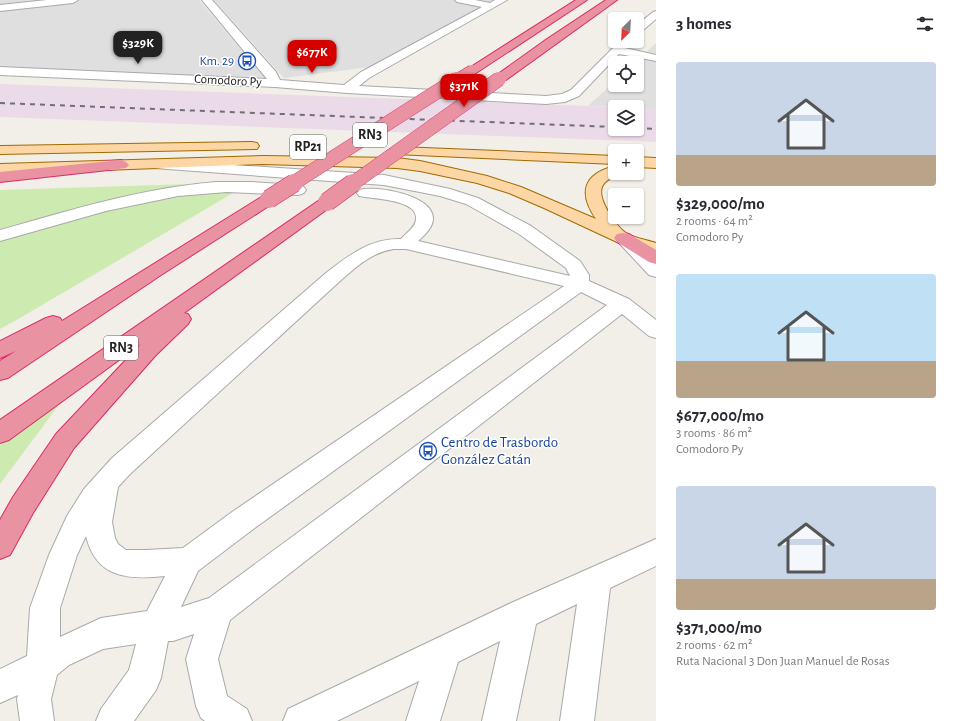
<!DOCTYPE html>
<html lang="en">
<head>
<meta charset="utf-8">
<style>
  :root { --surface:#fff; --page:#f7f7f7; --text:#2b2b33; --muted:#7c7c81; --accent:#d40000 }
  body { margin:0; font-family:"Alegreya Sans",sans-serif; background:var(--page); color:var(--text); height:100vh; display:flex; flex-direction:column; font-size:15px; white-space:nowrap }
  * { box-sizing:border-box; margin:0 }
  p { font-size:13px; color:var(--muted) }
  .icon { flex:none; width:22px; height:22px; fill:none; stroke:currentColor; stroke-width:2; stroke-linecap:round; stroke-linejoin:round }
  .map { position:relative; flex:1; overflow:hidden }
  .sheet { display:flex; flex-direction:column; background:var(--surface); width:300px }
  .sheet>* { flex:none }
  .needle { width:26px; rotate:204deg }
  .buttons { position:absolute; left:608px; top:12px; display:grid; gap:8px }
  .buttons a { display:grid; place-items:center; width:36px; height:36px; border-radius:4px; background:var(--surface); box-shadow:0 1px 3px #0004; font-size:20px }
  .price { position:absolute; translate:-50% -34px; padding:0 9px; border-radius:8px; background:var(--accent); color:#fff; font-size:13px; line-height:26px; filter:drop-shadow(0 1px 2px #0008) }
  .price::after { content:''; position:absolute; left:50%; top:24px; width:12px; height:9px; margin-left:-6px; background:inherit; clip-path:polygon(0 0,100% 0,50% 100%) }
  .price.selected { background:#222; color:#fff }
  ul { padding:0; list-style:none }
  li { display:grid; align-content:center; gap:8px; height:212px; padding:0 20px }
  li span { display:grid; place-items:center; height:124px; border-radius:4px; color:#555 }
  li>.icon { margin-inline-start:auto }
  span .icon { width:72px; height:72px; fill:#fffc; stroke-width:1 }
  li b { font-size:17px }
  h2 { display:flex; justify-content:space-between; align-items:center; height:48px; padding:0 20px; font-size:17px }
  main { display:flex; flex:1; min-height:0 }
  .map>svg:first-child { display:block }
  .residential { fill:#e0dfdf }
  .industrial { fill:#ebdbe8 }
  .grass { fill:#cdebb0 }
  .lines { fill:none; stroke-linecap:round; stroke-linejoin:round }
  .minor-casing { stroke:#a9a9a9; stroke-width:2 }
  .major-casing { stroke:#a06b00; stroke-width:2 }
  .highway-casing { stroke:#dc2a67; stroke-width:2 }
  .minor { fill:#fff; fill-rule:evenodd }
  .major { fill:#fcd6a4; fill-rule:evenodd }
  .highway { fill:#e892a2; fill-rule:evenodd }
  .rail { stroke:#707070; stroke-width:2; stroke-dasharray:5 5; stroke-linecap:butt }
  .highway-bridge-far2-casing { stroke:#dc2a67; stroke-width:11; stroke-linecap:butt }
  .highway-bridge-far1-casing { stroke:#dc2a67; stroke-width:15; stroke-linecap:butt }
  .highway-bridge-casing { stroke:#dc2a67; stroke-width:19; stroke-linecap:butt }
  .highway-bridge-far2 { stroke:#e892a2; stroke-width:10 }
  .highway-bridge-far1 { stroke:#e892a2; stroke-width:14 }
  .highway-bridge { stroke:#e892a2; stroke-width:18 }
  .labels { text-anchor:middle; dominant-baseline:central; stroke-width:3; stroke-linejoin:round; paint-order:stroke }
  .far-transit-label { font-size:13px; fill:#164399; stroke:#fff; text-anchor:end }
  .far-street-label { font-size:13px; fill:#222; stroke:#fff }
  .shield { fill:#fff; stroke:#646464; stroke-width:1 }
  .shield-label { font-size:14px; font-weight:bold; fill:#222 }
  .transit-label { font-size:15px; fill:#164399; stroke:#fff; text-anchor:start }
</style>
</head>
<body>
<main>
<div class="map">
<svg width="656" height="721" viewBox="0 0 656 721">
  <rect width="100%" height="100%" fill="#f2efe9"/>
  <!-- residential -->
  <g class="residential">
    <polygon points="0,0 199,0 266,79 0,70"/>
    <polygon points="214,0 498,0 370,67 284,78"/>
    <polygon points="656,43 656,109 637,108 637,107 588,106 615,81 615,85 637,85 637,63 635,63"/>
  </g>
  <!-- industrial -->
  <polygon class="industrial" points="0,84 615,107 615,129 637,129 637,108 656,109 656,142 0,117"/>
  <!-- grass -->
  <g class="grass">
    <polygon points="252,182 20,318 0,329 0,190"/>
    <polygon points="64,398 0,484 0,445"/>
  </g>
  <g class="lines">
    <!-- minor casing -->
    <g class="minor-casing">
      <g id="minor">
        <polygon points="47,0 78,0 73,3 0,11 0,5"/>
        <polygon points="202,0 212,0 276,72 280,80 344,85 361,72 482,7 457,2 455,0 475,0 490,3 495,0 507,0 369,78 359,86 546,96 562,94 571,90 620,41 631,41 625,48 656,55 656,61 619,54 579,96 565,102 546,104 347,93 275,87 0,75 0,67 267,79"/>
        <polygon points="656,11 656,19 641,32 637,33 637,25 653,12"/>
        <path d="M159,160L384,175L450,189L478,198L531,226L580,261L589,275V281L629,299L656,320V338L649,336L622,314L230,620L218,659L227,696L247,709L252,721H205L201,718L196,706L186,659L194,634L173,641H168L161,678L156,690L134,721H96L101,709L129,670L136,644L103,649L69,665L57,675L51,699L54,721H20L17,699L18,695L0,703V669L27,656L30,608L49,555L67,516L84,489L112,458L326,273C349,255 371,238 401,239C406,233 416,227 416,219C418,199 372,199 359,196L357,193L359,190C376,185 434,195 433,219C433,227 424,236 418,241L570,276L566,268L519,234L491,218L466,204L440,196L384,185L154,168L151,165L154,162ZM394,249H406L564,286L232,512L183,548L146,550H126L118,544L115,538L112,522L118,487L130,474L340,281C356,267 372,252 394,249ZM581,292L607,305L209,598L181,607L198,571L252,530ZM86,536C96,578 128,580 165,576L147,611L101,618L60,637V608L77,555Z"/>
        <path d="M216,182H251L298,185L304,187L306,190L304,193L298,195L227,192L178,196L106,211L0,241V230C71,210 142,188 216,182Z"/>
        <polygon points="626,235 632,236 656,260 656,277 649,275 620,244 617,240 620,236"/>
        <polygon points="656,539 656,566 610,588 594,721 560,721 577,604 536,624 516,721 482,721 500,641 458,662 440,721 406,721 419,681 337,721 283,721 288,709 511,603"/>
      </g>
    </g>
    <!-- major casing -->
    <g class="major-casing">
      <g id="major">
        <polygon points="252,142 257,143 259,146 257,149 0,154 0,146"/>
        <polygon points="400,147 615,156 615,164 395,154 393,151 395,148"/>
        <path d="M263,156L397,158L420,161L487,176L521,187L596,219C578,193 583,174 615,166V173H621C616,177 607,178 603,185C595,197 616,226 626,233C634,238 647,240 656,243V254L617,242L544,208L509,193L477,183L420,171L397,168L263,164L0,174V164Z"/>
        <polygon points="637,157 656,158 656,168 637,167"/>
      </g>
    </g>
    <!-- highway casing -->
    <g class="highway-casing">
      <g id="highway">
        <polygon points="576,0 587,0 476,73 468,73 466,70"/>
        <polygon points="606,0 617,0 506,80 498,80 496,77 498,74 547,39"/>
        <polygon points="121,160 126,162 129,165 126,168 0,182 0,172"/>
        <polygon points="269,194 275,196 277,199 275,202 161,275 8,378 0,380 0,361 16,351 0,358 0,341 46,318 53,316 60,318 62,321 263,196"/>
        <polygon points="327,197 333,199 335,202 333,205 184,313 188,314 191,319 188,324 155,356 74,448 33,513 10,555 0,559 0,520 13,497 56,434 141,344 9,440 0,443 0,420 321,199"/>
        <polygon points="623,233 629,234 656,250 656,264 649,262 617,242 614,238 617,234"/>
      </g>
    </g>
    <!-- minor -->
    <use href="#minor" class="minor"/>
    <!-- major -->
    <use href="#major" class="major"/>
    <!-- highway -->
    <use href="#highway" class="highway"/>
    <!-- rail -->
    <g class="rail">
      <polyline points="0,103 615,127"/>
      <polyline points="637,128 656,129"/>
    </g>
    <!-- highway-bridge-far2 casing -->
    <g class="highway-bridge-far2-casing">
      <g id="highway-bridge-far2">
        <polyline points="455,80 472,70"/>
        <polyline points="497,80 502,77"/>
      </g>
    </g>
    <!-- highway-bridge-far1 casing -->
    <g class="highway-bridge-far1-casing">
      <g id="highway-bridge-far1">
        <polyline points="292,184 457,79"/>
        <polyline points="352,184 499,79"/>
      </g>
    </g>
    <!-- highway-bridge casing -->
    <g class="highway-bridge-casing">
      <g id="highway-bridge">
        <polyline points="269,199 294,183"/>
        <polyline points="327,202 353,183"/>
      </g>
    </g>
    <!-- highway-bridge-far2 -->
    <use href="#highway-bridge-far2" class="highway-bridge-far2"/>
    <!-- highway-bridge-far1 -->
    <use href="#highway-bridge-far1" class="highway-bridge-far1"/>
    <!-- highway-bridge -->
    <use href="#highway-bridge" class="highway-bridge"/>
  </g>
  <!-- icons -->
  <defs>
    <g id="bus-ring" transform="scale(0.9)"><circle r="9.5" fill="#fff" stroke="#1a4fb4" stroke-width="1.5"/><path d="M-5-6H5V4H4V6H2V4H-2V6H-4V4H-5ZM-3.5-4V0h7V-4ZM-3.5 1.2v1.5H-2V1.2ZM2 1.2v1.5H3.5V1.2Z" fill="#1a4fb4"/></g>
  </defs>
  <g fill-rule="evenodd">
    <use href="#bus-ring" x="247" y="61"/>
    <use href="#bus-ring" x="428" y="451"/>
  </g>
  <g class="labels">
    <!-- far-transit labels -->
    <g class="far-transit-label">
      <text x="234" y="61">Km. 29</text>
    </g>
    <!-- far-street labels -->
    <g class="far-street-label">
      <text transform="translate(228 81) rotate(3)">Comodoro Py</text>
    </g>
    <!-- shield labels -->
    <g class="shield">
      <rect x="353" y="123" width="34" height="24" rx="3"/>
      <rect x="290" y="135" width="36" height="24" rx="3"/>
      <rect x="104" y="336" width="34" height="24" rx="3"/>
    </g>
    <g class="shield-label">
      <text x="370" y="135">RN3</text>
      <text x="308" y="147">RP21</text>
      <text x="121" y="348">RN3</text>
    </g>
    <!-- transit labels -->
    <g class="transit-label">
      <text x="441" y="442">Centro de Trasbordo<tspan x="441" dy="17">González Catán</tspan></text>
    </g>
  </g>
</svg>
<div class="buttons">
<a><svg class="needle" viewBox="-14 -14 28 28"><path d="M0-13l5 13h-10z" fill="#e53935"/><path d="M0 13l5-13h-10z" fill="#7c7c81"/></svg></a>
<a><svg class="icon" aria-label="locate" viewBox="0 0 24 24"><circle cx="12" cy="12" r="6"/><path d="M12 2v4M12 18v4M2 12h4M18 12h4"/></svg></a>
<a><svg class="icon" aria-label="layers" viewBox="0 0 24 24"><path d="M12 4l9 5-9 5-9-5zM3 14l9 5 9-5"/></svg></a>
<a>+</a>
<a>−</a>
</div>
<b class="price selected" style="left:138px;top:65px">$329K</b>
<b class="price" style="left:312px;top:74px">$677K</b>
<b class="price" style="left:464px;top:108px">$371K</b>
</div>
<section class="sheet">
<h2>3 homes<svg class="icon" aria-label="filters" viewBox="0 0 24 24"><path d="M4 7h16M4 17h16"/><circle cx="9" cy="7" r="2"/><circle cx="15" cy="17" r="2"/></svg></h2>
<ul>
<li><span style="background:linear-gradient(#c9d6e8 75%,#b9a48a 0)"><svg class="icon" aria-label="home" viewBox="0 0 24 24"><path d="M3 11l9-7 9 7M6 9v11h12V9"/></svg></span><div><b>$329,000/mo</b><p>2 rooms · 64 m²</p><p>Comodoro Py</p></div></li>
<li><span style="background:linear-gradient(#bfe0f5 70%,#b9a48a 0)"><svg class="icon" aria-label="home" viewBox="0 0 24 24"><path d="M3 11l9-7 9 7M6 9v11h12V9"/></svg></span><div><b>$677,000/mo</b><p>3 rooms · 86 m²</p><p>Comodoro Py</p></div></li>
<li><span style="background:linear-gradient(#c9d6e8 75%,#b9a48a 0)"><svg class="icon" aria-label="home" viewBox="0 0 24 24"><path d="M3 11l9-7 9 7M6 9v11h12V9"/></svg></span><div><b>$371,000/mo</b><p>2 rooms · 62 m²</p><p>Ruta Nacional 3 Don Juan Manuel de Rosas</p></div></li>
</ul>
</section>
</main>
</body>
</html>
